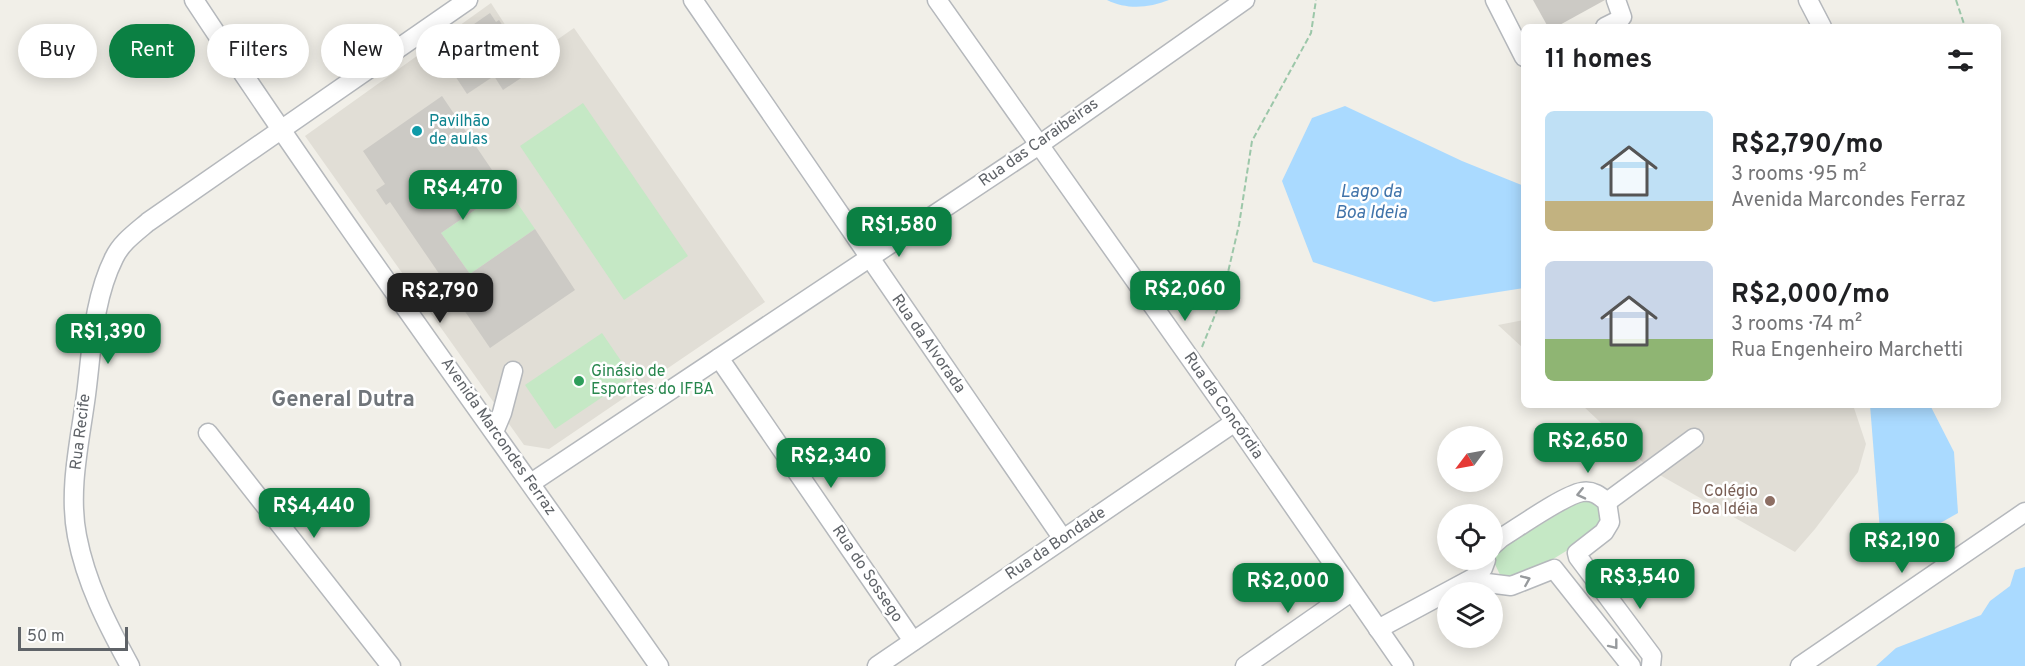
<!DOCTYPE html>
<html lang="en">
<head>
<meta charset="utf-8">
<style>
  :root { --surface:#fff; --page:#f6f6f6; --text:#202124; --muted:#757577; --accent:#0b8043 }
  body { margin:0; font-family:Overpass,sans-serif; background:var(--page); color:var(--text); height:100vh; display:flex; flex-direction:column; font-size:22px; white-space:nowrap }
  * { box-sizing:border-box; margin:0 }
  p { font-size:20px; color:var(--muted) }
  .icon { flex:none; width:33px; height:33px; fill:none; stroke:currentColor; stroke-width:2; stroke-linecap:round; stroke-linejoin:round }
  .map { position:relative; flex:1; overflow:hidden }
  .side { position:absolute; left:1521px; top:24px; width:480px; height:384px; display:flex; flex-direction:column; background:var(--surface); border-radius:9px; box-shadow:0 3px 15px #0003 }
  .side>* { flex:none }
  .hud { position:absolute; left:18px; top:24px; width:570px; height:54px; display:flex; gap:12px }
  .needle { width:39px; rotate:238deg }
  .buttons { position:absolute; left:1437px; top:426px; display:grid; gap:12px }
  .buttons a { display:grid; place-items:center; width:66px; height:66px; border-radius:50%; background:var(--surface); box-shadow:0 3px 15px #0003; font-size:30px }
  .scale { position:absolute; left:18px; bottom:15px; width:110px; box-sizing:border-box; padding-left:6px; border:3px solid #5f6368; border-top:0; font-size:16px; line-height:21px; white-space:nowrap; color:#5f6368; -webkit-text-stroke:4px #fff; paint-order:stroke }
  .price { position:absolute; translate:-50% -51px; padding:0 14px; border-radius:12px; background:var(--accent); color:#fff; font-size:20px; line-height:39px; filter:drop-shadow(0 2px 3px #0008) }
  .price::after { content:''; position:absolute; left:50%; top:36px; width:18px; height:14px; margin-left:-9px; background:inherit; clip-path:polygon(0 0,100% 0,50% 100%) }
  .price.current { background:#222; color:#fff }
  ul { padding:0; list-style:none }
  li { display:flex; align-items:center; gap:18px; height:150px; padding:0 24px }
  li span { display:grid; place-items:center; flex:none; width:168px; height:120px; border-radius:9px; color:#555 }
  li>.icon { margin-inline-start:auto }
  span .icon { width:72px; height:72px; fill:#fffc; stroke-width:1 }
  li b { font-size:26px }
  h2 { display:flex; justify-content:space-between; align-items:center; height:72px; padding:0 24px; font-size:26px }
  .tag { padding:0 21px; border-radius:27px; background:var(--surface); box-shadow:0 3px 15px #0003; font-size:21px; line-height:54px }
  .tag.current { background:var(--accent); color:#fff }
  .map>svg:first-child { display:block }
  .education { fill:#e1ded6 }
  .green { fill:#c5e8c5 }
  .water { fill:#aadaff }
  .building { fill:#cccac5 }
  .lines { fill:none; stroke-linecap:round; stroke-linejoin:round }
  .minor-casing { stroke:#b5b8bc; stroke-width:21 }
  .path { stroke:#9cc7a9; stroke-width:2; stroke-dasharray:6 3; stroke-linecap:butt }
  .minor { stroke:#fff; stroke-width:18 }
  .oneway { stroke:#979a9d }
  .culture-dot { fill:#0f9aa8; stroke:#fff; stroke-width:2 }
  .leisure-dot { fill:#2e9e5b; stroke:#fff; stroke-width:2 }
  .education-dot { fill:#8d6e63; stroke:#fff; stroke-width:2 }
  .labels { text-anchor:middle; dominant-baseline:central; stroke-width:5; stroke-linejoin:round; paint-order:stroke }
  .culture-label { font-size:16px; fill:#0d838f; stroke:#fff; text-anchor:start }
  .street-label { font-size:16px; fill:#5f6368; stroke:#fff }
  .leisure-label { font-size:16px; fill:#27864d; stroke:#fff; text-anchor:start }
  .education-label { font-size:16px; fill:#785e54; stroke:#fff; text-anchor:end }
  .water-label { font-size:18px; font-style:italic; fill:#4174aa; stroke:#fff }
  .district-label { font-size:22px; font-weight:bold; fill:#70757a; stroke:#fff }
</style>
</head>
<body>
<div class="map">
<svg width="2025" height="666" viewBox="0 0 2025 666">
  <rect width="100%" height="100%" fill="#f1efe8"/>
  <!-- education -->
  <g class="education">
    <polygon points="491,3 528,60 574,28 765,302 549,449 524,445 305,136"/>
    <polygon points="1524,320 1524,349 1498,325"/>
    <polygon points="1582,405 1853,405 1866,444 1858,472 1815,529 1795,552 1651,470"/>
  </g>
  <!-- green -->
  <g class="green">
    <polygon points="583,103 688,256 624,300 520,146"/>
    <polygon points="507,188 535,229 470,274 441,233"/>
    <polygon points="602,333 632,377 555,429 525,385"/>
    <path d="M1583,499C1594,499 1599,504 1604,514L1597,532L1516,582L1501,577L1494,562L1497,551Z"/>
  </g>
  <!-- water -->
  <g class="water">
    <path d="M1107,0H1169C1149,8 1127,10 1107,0Z"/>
    <polygon points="1345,106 1462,161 1524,186 1524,288 1434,302 1313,262 1282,181 1312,118"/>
    <polygon points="1870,405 1930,405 1954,452 1958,513 1882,556"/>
    <polygon points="2025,567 2025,666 1876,666 1896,648 1981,615 1990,601 2010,586 2015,570"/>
  </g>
  <!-- building -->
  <g class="building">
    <polygon points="1533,0 1605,0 1556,27 1548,27"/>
    <polygon points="490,13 496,22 499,20 517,47 514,49 530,72 503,90 494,76 467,94 442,56 469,39 464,31"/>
    <polygon points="442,96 494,173 495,172 507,188 441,233 470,274 535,229 575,290 490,348 390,202 386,205 376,190 385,184 363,151"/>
  </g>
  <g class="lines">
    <!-- minor casing -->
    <g class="minor-casing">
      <g id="minor">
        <path d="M194,0C343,226 504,444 659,666"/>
        <polyline points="693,0 1063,539"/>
        <polyline points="937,0 1235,422 1404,666"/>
        <polyline points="1495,0 1524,57"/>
        <polyline points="1808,0 1822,27"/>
        <polyline points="1605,27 1619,20 1622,17 1616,0"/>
        <polyline points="719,358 913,641"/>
        <polyline points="494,432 502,413 513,371"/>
        <polyline points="208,433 391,666"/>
        <polyline points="531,483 1039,145 1245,0"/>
        <polyline points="1607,502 1694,438"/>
        <path d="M1492,546L1501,538C1519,527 1564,495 1582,492C1593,490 1600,496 1607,502L1610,522L1604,532L1577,553L1578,557L1652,656L1651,666"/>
        <polyline points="1461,592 1479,582 1511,586 1554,569 1631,666"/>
        <polyline points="1378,629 1473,578 1483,568 1486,560"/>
        <path d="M130,666C107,624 86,583 77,536C68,490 80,441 86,395C92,349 93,300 114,258C121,243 135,233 148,222L468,0"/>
        <polyline points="877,666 1235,422"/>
        <polyline points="1245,666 1351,592"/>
        <polyline points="1800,666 2025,512"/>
      </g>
    </g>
    <!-- path -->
    <g class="path">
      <polyline points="1956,0 1965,27"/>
      <polyline points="1202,347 1222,298 1239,225 1252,141 1311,33 1316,0"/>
    </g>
    <!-- minor -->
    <use href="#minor" class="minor"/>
  </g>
  <!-- one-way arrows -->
  <defs><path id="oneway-chevron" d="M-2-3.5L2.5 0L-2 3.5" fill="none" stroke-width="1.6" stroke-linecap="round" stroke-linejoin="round" transform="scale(1.5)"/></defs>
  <g class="oneway">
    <use href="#oneway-chevron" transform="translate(1581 494) rotate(167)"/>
    <use href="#oneway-chevron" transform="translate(1526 580) rotate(-23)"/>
    <use href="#oneway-chevron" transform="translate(1614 645) rotate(52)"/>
  </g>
  <!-- markers -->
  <circle class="culture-dot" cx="417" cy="131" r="6"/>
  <circle class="leisure-dot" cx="579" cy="381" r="6"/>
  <circle class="education-dot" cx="1770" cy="501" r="6"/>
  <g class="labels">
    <!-- culture labels -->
    <g class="culture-label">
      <text x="429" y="122">Pavilhão<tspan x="429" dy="18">de aulas</tspan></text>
    </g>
    <!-- street labels -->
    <g class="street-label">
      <text transform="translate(1039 143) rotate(-35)">Rua das Caraibeiras</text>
      <text transform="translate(928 344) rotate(55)">Rua da Alvorada</text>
      <text transform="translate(1223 406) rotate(55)">Rua da Concórdia</text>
      <text transform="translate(81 432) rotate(-83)">Rua Recife</text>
      <text transform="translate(498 437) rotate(55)">Avenida Marcondes Ferraz</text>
      <text transform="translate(1056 544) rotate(-34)">Rua da Bondade</text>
      <text transform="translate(867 574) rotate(56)">Rua do Sossego</text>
    </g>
    <!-- leisure labels -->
    <g class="leisure-label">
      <text x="591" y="372">Ginásio de<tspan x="591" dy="18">Esportes do IFBA</tspan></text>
    </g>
    <!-- education labels -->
    <g class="education-label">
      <text x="1758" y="492">Colégio<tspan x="1758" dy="18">Boa Idéia</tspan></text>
    </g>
    <!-- water labels -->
    <g class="water-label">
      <text x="1371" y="192">Lago da<tspan x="1371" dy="21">Boa Ideia</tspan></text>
    </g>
    <!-- district labels -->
    <g class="district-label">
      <text x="343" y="400">General Dutra</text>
    </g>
  </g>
</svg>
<div class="buttons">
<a><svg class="needle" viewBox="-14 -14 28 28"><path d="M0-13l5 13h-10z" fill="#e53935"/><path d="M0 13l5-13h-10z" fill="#757577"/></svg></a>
<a><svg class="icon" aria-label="locate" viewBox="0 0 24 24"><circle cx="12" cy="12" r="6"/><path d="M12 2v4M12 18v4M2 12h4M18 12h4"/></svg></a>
<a><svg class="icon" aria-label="layers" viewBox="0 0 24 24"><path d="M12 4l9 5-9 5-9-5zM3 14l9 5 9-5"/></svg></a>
</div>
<div class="scale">50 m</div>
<b class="price" style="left:463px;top:221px">R$4,470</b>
<b class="price" style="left:899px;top:258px">R$1,580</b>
<b class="price" style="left:1185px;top:322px">R$2,060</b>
<b class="price current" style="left:440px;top:324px">R$2,790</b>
<b class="price" style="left:108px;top:365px">R$1,390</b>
<b class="price" style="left:1588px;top:474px">R$2,650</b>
<b class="price" style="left:831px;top:489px">R$2,340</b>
<b class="price" style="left:314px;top:539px">R$4,440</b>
<b class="price" style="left:1902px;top:574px">R$2,190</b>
<b class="price" style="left:1640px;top:610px">R$3,540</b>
<b class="price" style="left:1288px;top:614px">R$2,000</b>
<div class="hud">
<a class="tag">Buy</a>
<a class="tag current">Rent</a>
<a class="tag">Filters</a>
<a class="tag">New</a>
<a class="tag">Apartment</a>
</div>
<section class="side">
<h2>11 homes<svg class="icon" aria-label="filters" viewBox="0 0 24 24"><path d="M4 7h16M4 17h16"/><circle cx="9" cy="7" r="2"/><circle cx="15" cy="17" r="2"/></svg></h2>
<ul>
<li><span style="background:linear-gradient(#bfe0f5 75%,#c2b280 0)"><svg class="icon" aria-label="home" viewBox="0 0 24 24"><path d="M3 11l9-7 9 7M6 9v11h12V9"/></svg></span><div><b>R$2,790/mo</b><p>3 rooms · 95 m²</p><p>Avenida Marcondes Ferraz</p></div></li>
<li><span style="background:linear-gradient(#c9d6e8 65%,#8fb573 0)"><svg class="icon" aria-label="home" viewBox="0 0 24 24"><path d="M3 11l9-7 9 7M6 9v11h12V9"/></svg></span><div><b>R$2,000/mo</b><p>3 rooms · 74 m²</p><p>Rua Engenheiro Marchetti</p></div></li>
</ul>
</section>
</div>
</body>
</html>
